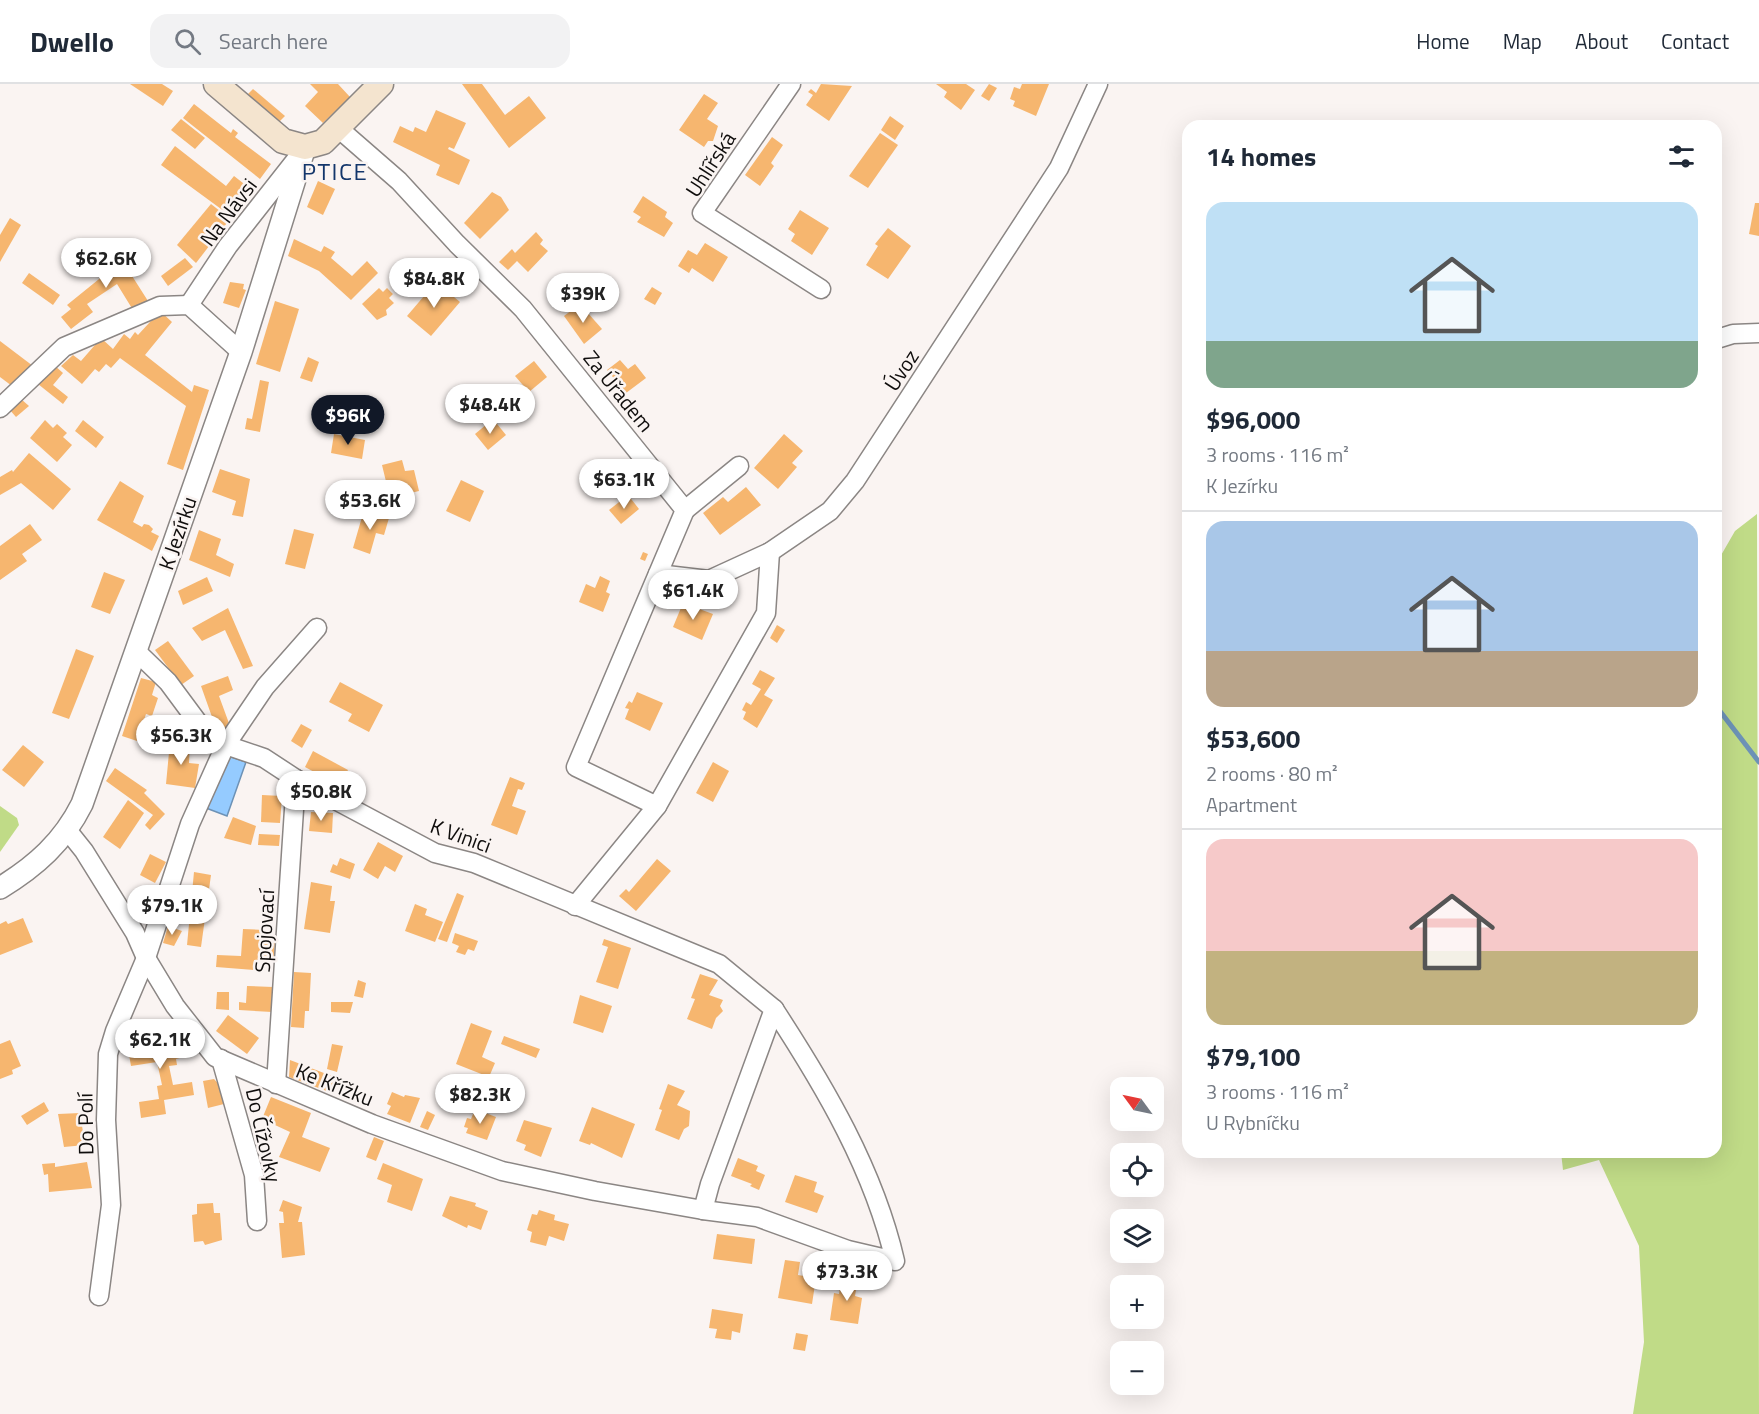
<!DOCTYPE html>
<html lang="en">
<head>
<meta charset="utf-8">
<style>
  :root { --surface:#fff; --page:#f2f2f3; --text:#1f2937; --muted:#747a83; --line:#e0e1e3; --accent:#111827 }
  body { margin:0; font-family:"Titillium Web",sans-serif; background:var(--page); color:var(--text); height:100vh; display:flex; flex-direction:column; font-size:22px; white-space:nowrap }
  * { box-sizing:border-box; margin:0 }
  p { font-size:20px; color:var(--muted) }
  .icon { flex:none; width:33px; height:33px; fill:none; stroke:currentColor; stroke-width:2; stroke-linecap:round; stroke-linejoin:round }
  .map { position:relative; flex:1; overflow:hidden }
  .details { position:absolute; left:1182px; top:36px; width:540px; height:1038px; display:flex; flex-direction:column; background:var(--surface); border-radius:18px; box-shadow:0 6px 24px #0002 }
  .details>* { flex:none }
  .needle { width:39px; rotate:303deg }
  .controls { position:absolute; left:1110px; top:993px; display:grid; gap:12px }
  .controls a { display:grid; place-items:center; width:54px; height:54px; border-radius:12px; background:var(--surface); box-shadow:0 6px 24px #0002; font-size:30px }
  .price { position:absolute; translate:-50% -51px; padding:0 14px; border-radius:21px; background:#fff; color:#222; font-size:20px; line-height:39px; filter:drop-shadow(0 2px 3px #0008) }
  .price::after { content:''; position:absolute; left:50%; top:36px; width:18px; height:14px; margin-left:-9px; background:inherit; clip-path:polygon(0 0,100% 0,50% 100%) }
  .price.on { background:var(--accent); color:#fff }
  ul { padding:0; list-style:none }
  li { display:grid; align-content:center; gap:12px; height:318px; padding:0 24px }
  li+li { border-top:2px solid var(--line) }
  li span { display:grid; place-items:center; height:186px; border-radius:18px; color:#555 }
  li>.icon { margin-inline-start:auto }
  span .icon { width:108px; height:108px; fill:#fffc; stroke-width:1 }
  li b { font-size:26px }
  h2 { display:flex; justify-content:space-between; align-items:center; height:72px; padding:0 24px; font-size:26px }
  header { display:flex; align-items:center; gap:36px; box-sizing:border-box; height:84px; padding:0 30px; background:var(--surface); border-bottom:2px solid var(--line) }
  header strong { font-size:28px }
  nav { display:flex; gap:33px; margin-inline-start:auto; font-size:21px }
  .search { width:420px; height:54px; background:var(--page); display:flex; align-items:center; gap:15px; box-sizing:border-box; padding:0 21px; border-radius:18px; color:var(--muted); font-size:22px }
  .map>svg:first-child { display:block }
  .green { fill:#c0db87 }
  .water { fill:#95cbff; stroke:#6d92b6; stroke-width:1.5 }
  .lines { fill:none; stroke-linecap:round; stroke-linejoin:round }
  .stream { stroke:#6d92b6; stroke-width:5 }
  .building { fill:#f6b66f }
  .minor-casing { stroke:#8b8684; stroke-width:21 }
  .tertiary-casing { stroke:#8b8684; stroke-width:24 }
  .secondary-casing { stroke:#8b8684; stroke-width:27 }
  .minor { stroke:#fff; stroke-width:18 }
  .tertiary { stroke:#fff; stroke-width:21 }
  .secondary { stroke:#f4e4cf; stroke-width:24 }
  .labels { text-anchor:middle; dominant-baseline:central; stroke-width:5; stroke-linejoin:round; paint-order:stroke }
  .street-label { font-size:21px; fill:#0f0d0c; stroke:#faf4f2 }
  .quarter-label { font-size:24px; letter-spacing:1.5px; fill:#13366b; stroke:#faf4f2 }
</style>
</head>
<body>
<header>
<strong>Dwello</strong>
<div class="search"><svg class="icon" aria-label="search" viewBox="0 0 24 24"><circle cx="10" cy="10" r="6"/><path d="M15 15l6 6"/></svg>Search here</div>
<nav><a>Home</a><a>Map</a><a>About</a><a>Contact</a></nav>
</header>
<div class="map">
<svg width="1759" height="1330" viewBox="0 0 1759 1330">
  <rect width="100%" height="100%" fill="#faf4f2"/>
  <!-- green -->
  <g class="green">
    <polygon points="1757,430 1759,1330 1633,1330 1644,1258 1639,1162 1599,1076 1563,1086 1561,1068 1716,1068 1716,480 1735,447"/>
    <polygon points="0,722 17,734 19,741 0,768"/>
  </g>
  <!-- water -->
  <polygon class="water" points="226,671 246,678 227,732 206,724"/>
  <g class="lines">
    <!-- stream -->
    <polyline class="stream" points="1716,622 1759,678"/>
  </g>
  <!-- building -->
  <g class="building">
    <polygon points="130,0 162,0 173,7 163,22"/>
    <polygon points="310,0 338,0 350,13 323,39 305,22 318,8"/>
    <polygon points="462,0 482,0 505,31 529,12 546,34 509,64"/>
    <polygon points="821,0 852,2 829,37 806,21 813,11 808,8 811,5 816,9"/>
    <polygon points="936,0 966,0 975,6 961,26 944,13 947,8"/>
    <polygon points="989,0 997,4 989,17 981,12"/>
    <polygon points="1022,0 1049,0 1036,32 1013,22 1015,17 1010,15 1014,3 1020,5"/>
    <polygon points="253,5 285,32 278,39 246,12"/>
    <polygon points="704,10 718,19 707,35 718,42 713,57 708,57 704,63 679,46"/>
    <polygon points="194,20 231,49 233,45 238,49 235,53 271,80 260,95 183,34"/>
    <polygon points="436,26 466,39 454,65 449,63 448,65 470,76 459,101 436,91 440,81 393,58 400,42 413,48 415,43 426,48"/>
    <polygon points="890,32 904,42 895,56 881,46"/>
    <polygon points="181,35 205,54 195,65 171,46"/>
    <polygon points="880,49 898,61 868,104 849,92"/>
    <polygon points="772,53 783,61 771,79 774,82 760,102 745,91"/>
    <polygon points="175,62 226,102 234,92 252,106 232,133 161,81"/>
    <polygon points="318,97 335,105 323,131 307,123"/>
    <polygon points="492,108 501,113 509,126 480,155 464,139"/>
    <polygon points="643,112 667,128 665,133 673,139 664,153 637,138 641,133 633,128"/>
    <polygon points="1755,119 1759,119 1759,152 1749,150"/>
    <polygon points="211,120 230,135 196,179 177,161"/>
    <polygon points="800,126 829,144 812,171 791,157 795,150 788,145"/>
    <polygon points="10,134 21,141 0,178 0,151"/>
    <polygon points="888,144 911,162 888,195 866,181 878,162 875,160"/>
    <polygon points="536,148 543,156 540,160 548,167 528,188 517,177 508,186 499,178 512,165 515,169"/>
    <polygon points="294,155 321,168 324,162 335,168 331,174 352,192 367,177 378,189 351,216 319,187 288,172"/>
    <polygon points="705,159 728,173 713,198 692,184 689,189 678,182 688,166 697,171"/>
    <polygon points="113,162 148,217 133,226 117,200 87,220 93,228 71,245 61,233 71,225 67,221 109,187 99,171"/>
    <polygon points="185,174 193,183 168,202 161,192"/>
    <polygon points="29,189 60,211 53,221 22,199"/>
    <polygon points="230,198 244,200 243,205 246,206 239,224 223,219"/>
    <polygon points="436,198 460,218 431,252 407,232"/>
    <polygon points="652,203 662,209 655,221 644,215"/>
    <polygon points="379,204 383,208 387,204 393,210 389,214 394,219 386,226 387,231 377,236 362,220"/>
    <polygon points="275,217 299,225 280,288 256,280"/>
    <polygon points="580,220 602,245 584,260 564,232"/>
    <polygon points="160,227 172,238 145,271 192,308 194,301 209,306 183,386 167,380 186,322 120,274 111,284 106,280 99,288 95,285 82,300 61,282 73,271 81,277 101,254 113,265 124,250 130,255 135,248 138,251"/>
    <polygon points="0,257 33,282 16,305 0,293"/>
    <polygon points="308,273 319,278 312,298 300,294"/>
    <polygon points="620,276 628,285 635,280 646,294 626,309 607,286"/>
    <polygon points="534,277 547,293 529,308 515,292"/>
    <polygon points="54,281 63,289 53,301 68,313 63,320 38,300"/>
    <polygon points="260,296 269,298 260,348 245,345 247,334 252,335"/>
    <polygon points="513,306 526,322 508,337 495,321"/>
    <polygon points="21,315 29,322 16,333 9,325"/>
    <polygon points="493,335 506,351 488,366 475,350"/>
    <polygon points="45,336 53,344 57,340 67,349 63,353 72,361 57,378 30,354"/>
    <polygon points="83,336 104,353 96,364 75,347"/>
    <polygon points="334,350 365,356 362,375 331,369"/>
    <polygon points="784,350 803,367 792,379 797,383 778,405 754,384"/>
    <polygon points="29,369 71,405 53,426 21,399 0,411 0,393 12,386 13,388"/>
    <polygon points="402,376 405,387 414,386 419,407 390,414 382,381"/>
    <polygon points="220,385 250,395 243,433 232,431 236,417 212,408"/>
    <polygon points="461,396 484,407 470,438 446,427"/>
    <polygon points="120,397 144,412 133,438 142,443 144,440 149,441 153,445 151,448 159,452 152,467 97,436"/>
    <polygon points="746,403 761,421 720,451 703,429 723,413 728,418"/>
    <polygon points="628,411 639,425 621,440 609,426"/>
    <polygon points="364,426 389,434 384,451 376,449 370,470 353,464"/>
    <polygon points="30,440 42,456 22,470 27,477 0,496 0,462"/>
    <polygon points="294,445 314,450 305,485 285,480"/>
    <polygon points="199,446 221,455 216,471 234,480 230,493 189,476"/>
    <polygon points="643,468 648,470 645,477 640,475"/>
    <polygon points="104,488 125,496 110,530 91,523"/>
    <polygon points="600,492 610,497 606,508 610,510 603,528 579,518 586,500 595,504"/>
    <polygon points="207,493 213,507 183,521 178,507"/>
    <polygon points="683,519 713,530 702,556 673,543"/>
    <polygon points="228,524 253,582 243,585 225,546 202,557 192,544"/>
    <polygon points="777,541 785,546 777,559 770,554"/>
    <polygon points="168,557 194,592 181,601 155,566"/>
    <polygon points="76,565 94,572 69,635 52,629"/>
    <polygon points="760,586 775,594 764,611 773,616 757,644 743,635 746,628 742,626 746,618 751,621 761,605 752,600"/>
    <polygon points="228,592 233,606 219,612 230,642 217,647 201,602"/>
    <polygon points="141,594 156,598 152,611 158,614 152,632 146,630 137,657 122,652"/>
    <polygon points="340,598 383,621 369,648 348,637 352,630 329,618"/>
    <polygon points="637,608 663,619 650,647 625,635 629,625 625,624 629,617 632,619"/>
    <polygon points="301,640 312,646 302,664 291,657"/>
    <polygon points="170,658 190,658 189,679 199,680 195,704 166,700"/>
    <polygon points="23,661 44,678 24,703 2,686"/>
    <polygon points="313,667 348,686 340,702 305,683"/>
    <polygon points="713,678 729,687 713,718 696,709"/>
    <polygon points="115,684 147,706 144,709 165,730 150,746 145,741 153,731 106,697"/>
    <polygon points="510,693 525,699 522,706 518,705 512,722 526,727 517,751 491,741"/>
    <polygon points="262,711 282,712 280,739 261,738"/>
    <polygon points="128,716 144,729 120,765 103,753"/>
    <polygon points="311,728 333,729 332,749 309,747"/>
    <polygon points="233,733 256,742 251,761 224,754"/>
    <polygon points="259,750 280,751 279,762 258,761"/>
    <polygon points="378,758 403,772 395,788 385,782 378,795 363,786"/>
    <polygon points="150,770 166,778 155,799 140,791"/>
    <polygon points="340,774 355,780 350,795 330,788 333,780 337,782"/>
    <polygon points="657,775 671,787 636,827 619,812 626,805 629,808"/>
    <polygon points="194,788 211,791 201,863 187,861"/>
    <polygon points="311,798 332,802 330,817 335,817 330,849 304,845"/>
    <polygon points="457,809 464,812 447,858 438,855"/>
    <polygon points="415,820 427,825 425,831 443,838 435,858 405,847"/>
    <polygon points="23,834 33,858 0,871 0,840 6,837 8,840"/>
    <polygon points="168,842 182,847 174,862 163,859"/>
    <polygon points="243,845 264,846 264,852 275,852 274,877 254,876 254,886 216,883 217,871 241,872"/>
    <polygon points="455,849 478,857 474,867 468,865 465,871 456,868 459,862 452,859"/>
    <polygon points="604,855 631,864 618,905 596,898 608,863 602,861"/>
    <polygon points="294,888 311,889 309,927 305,927 304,944 291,943"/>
    <polygon points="700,890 718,896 709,911 723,916 720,922 723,927 716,934 712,945 687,935 695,915 691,914"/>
    <polygon points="358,896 366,899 363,914 354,912"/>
    <polygon points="247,902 273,903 272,928 239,926 239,918 246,919"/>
    <polygon points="217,908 229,908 229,926 216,925"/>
    <polygon points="580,911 612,922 603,949 573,939"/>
    <polygon points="331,918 353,918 350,929 331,928"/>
    <polygon points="228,931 259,954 247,970 216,947"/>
    <polygon points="471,939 492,947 482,973 495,979 489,993 456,980"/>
    <polygon points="1718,940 1720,952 1716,953 1716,941"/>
    <polygon points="179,950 183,973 176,975 177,981 169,982 173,1001 192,998 194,1011 164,1016 166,1030 141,1034 139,1018 159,1015 157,1002 162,1001 157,978 131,982 127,959"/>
    <polygon points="504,952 540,965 536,974 501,960"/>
    <polygon points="10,956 21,982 12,986 13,990 0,995 0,960"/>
    <polygon points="332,960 343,962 337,988 327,985"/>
    <polygon points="290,976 337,994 332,1009 289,993"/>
    <polygon points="214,995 225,1007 228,1019 208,1024 203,997"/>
    <polygon points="668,1000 685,1007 677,1021 690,1027 689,1042 684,1045 679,1056 655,1046 662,1026 659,1025"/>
    <polygon points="392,1008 404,1013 405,1011 420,1014 410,1039 387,1030 391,1022 387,1020"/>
    <polygon points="271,1013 311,1029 302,1053 330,1064 320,1088 279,1073 290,1048 262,1035"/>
    <polygon points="44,1018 49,1027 27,1041 21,1032"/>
    <polygon points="592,1023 635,1040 622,1074 591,1059 590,1061 579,1057"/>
    <polygon points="475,1025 496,1033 487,1056 466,1049 468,1044 464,1043 467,1034 471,1035"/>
    <polygon points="427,1027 435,1031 428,1046 420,1043"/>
    <polygon points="80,1029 85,1061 64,1063 58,1030"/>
    <polygon points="524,1036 552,1044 541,1073 524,1066 526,1061 516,1057"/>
    <polygon points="374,1053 384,1057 376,1077 366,1073"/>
    <polygon points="738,1074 758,1082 756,1087 765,1091 759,1106 750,1102 752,1100 731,1092"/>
    <polygon points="87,1078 92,1104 49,1108 48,1090 44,1091 42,1080 55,1079 55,1083"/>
    <polygon points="383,1079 423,1095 412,1127 387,1118 392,1101 377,1095"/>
    <polygon points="795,1091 817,1098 814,1108 824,1112 817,1129 785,1118"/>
    <polygon points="450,1112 476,1119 475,1122 488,1127 481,1146 468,1141 467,1144 442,1132"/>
    <polygon points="283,1116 302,1123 298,1138 302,1138 305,1171 282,1174 279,1139 284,1139 283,1128 279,1127"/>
    <polygon points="213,1119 214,1129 220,1129 222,1156 205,1161 203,1157 194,1158 192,1131 197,1130 197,1120"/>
    <polygon points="539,1126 555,1131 554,1136 569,1140 564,1157 549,1152 546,1162 530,1158 532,1148 527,1146 532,1130 537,1131"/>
    <polygon points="717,1150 755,1155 752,1180 713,1175"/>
    <polygon points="785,1176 800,1178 798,1191 816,1194 812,1220 778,1214"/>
    <polygon points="842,1191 858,1194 855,1212 862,1214 858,1240 830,1236 834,1209 839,1210"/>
    <polygon points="712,1225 743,1230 740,1249 732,1247 731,1256 715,1254 717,1245 709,1244"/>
    <polygon points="796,1249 808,1251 805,1267 793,1265"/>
  </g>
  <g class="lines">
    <!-- minor casing -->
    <g class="minor-casing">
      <g id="minor">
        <polyline points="791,0 702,129 821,205"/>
        <polyline points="337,43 399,97 457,160 523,225 685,426 576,683 657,722 575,822"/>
        <polyline points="189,221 228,162 302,68"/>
        <polyline points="1717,255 1733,250 1759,249"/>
        <polyline points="0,324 64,263 160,222 189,221 241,268"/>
        <polyline points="685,426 739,382"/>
        <polyline points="658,490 709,496 770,468 830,427 855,397 1059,84 1098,0"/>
        <polyline points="137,568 168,598 211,656 264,674 296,695 435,769 474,779 719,880 774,925 710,1100 703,1126"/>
        <polyline points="657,722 766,529 770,468"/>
        <path d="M68,747L84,767L135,849L146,874L175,922L215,973L372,1040L502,1087L595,1107L703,1126L757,1133L848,1166L895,1177C874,1086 825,1003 774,925"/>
        <polyline points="221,975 254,1091 257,1137"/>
        <polyline points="276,1000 296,695"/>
        <polyline points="99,1212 111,1121 106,1036 108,970 115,947 146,874 190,740 225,662 265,603 317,544"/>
      </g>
    </g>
    <!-- tertiary casing -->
    <g class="tertiary-casing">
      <path id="tertiary" d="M0,804C36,782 63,758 82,720L241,268L305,63"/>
    </g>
    <!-- secondary casing -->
    <g class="secondary-casing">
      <polyline id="secondary" points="216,0 283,57 305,63 323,58 381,0"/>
    </g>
    <!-- minor -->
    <use href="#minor" class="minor"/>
    <!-- tertiary -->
    <use href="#tertiary" class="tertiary"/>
    <!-- secondary -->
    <use href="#secondary" class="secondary"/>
  </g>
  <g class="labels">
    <!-- street labels -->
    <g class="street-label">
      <text transform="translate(710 80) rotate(-57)">Uhlířská</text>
      <text transform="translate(228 128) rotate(-53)">Na Návsi</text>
      <text transform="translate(901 286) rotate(-57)">Úvoz</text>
      <text transform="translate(619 307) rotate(51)">Za Úřadem</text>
      <text transform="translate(177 449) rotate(-71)">K Jezírku</text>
      <text transform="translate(461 751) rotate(20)">K Vinici</text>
      <text transform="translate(264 847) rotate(-87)">Spojovací</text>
      <text transform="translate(335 1000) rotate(22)">Ke Křížku</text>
      <text transform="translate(85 1040) rotate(-91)">Do Polí</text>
      <text transform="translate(264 1051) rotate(77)">Do Čížovky</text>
    </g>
    <!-- quarter labels -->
    <g class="quarter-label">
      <text x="335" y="87">PTICE</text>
    </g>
  </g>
</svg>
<div class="controls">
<a><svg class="needle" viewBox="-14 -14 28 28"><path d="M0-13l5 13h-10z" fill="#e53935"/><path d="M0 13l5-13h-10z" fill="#747a83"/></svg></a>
<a><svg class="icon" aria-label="locate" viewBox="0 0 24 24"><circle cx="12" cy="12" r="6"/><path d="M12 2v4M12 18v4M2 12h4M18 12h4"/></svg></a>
<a><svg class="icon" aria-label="layers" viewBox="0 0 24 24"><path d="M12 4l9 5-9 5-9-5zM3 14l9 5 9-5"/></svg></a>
<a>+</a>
<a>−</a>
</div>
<b class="price" style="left:106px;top:205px">$62.6K</b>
<b class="price" style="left:434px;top:225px">$84.8K</b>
<b class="price" style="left:583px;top:240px">$39K</b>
<b class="price" style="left:490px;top:351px">$48.4K</b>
<b class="price on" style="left:348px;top:362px">$96K</b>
<b class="price" style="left:624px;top:426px">$63.1K</b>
<b class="price" style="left:370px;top:447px">$53.6K</b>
<b class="price" style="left:693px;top:537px">$61.4K</b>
<b class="price" style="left:181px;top:682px">$56.3K</b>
<b class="price" style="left:321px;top:738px">$50.8K</b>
<b class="price" style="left:172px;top:852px">$79.1K</b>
<b class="price" style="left:160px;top:986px">$62.1K</b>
<b class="price" style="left:480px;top:1041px">$82.3K</b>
<b class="price" style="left:847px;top:1218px">$73.3K</b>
<section class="details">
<h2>14 homes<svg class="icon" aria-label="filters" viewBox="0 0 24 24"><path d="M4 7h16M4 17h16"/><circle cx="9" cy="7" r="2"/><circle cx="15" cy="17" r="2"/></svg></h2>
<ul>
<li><span style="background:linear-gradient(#bfe0f5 75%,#7fa58c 0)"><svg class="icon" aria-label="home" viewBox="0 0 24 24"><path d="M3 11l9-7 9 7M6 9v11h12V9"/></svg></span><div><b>$96,000</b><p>3 rooms · 116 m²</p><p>K Jezírku</p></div></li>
<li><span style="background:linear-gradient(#a9c7e8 70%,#b9a48a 0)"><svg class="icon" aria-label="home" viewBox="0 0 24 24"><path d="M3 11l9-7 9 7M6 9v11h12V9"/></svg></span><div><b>$53,600</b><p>2 rooms · 80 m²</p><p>Apartment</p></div></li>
<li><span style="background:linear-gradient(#f6c9c9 60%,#c2b280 0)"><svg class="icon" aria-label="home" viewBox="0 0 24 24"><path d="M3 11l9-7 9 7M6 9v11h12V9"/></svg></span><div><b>$79,100</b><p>3 rooms · 116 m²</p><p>U Rybníčku</p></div></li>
</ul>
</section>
</div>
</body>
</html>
